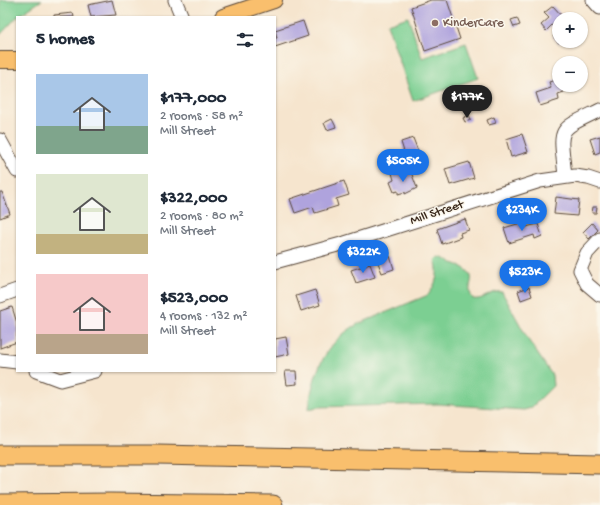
<!DOCTYPE html>
<html lang="en">
<head>
<meta charset="utf-8">
<style>
  :root { --surface:#fff; --page:#f2f2f3; --text:#1f2937; --muted:#747a83; --accent:#1a73e8 }
  body { margin:0; font-family:"Gochi Hand",sans-serif; background:var(--page); color:var(--text); height:100vh; display:flex; flex-direction:column; font-size:15px; white-space:nowrap }
  * { box-sizing:border-box; margin:0 }
  p { font-size:13px; color:var(--muted) }
  .icon { flex:none; width:22px; height:22px; fill:none; stroke:currentColor; stroke-width:2; stroke-linecap:round; stroke-linejoin:round }
  .map { position:relative; flex:1; overflow:hidden }
  .sheet { position:absolute; left:16px; top:16px; width:260px; height:356px; display:flex; flex-direction:column; background:var(--surface); border-radius:0px; box-shadow:0 1px 3px #0004 }
  .sheet>* { flex:none }
  .buttons { position:absolute; left:552px; top:12px; display:grid; gap:8px }
  .buttons a { display:grid; place-items:center; width:36px; height:36px; border-radius:50%; background:var(--surface); box-shadow:0 1px 3px #0004; font-size:20px }
  .price { position:absolute; translate:-50% -34px; padding:0 9px; border-radius:14px; background:var(--accent); color:#fff; font-size:13px; line-height:26px; filter:drop-shadow(0 1px 2px #0008) }
  .price::after { content:''; position:absolute; left:50%; top:24px; width:12px; height:9px; margin-left:-6px; background:inherit; clip-path:polygon(0 0,100% 0,50% 100%) }
  .price.current { background:#222; color:#fff }
  ul { padding:0; list-style:none }
  li { display:flex; align-items:center; gap:12px; height:100px; padding:0 20px }
  li span { display:grid; place-items:center; flex:none; width:112px; height:80px; border-radius:0px; color:#555 }
  li>.icon { margin-inline-start:auto }
  span .icon { width:48px; height:48px; fill:#fffc; stroke-width:1 }
  li b { font-size:17px }
  h2 { display:flex; justify-content:space-between; align-items:center; height:48px; padding:0 20px; font-size:17px }
  .map>svg:first-child { display:block }
  .green { fill:#7ccf92; stroke:#5c7c58 }
  .building { fill:#afa3dd }
  .lines { fill:none; stroke-linecap:round; stroke-linejoin:round }
  .minor-casing { stroke:#574638; stroke-width:15 }
  .major-casing { stroke:#574638; stroke-width:18 }
  .highway-casing { stroke:#574638; stroke-width:21 }
  .minor { stroke:#fff; stroke-width:13 }
  .major { stroke:#f9bf6d; stroke-width:16 }
  .highway { stroke:#f9bf6d; stroke-width:19 }
  .education-dot { fill:#8d6e63; stroke:#fbf7ec; stroke-width:1.5 }
  .labels { text-anchor:middle; dominant-baseline:central; stroke-width:3; stroke-linejoin:round; paint-order:stroke }
  .education-label { font-size:13px; fill:#785e54; stroke:#fbf7ec; text-anchor:start }
  .street-label { font-size:13px; fill:#3b2a1e; stroke:#fbf7ec }
</style>
</head>
<body>
<div class="map">
<svg width="600" height="505" viewBox="0 0 600 505">
  <rect width="100%" height="100%" fill="#fbf7ec"/>
  <filter id="ink" filterUnits="userSpaceOnUse"><feTurbulence type="fractalNoise" baseFrequency=".025" numOctaves="2"/><feDisplacementMap in="SourceGraphic" scale="8" xChannelSelector="R" yChannelSelector="G"/><feConvolveMatrix kernelMatrix="1 2 1 2 8 2 1 2 1" color-interpolation-filters="sRGB"/></filter>
  <filter id="wash" filterUnits="userSpaceOnUse"><feTurbulence type="fractalNoise" baseFrequency=".012" numOctaves="4" result="noise"/><feDisplacementMap in="SourceGraphic" scale="16" xChannelSelector="R" yChannelSelector="G"/><feGaussianBlur stdDeviation="0.9" result="paint"/><feColorMatrix in="noise" values="0 0 0 0 0 0 0 0 0 0 0 0 0 0 0 0 0 1.4 0 .05"/><feComposite in="paint" operator="in"/></filter>
  <g filter="url(#wash)">
    <rect width="100%" height="100%" fill="#f6e5ce"/>
    <!-- green -->
    <g class="green">
      <polygon points="0,0 42,0 17,17 0,35"/>
      <polygon points="408,17 422,58 466,43 478,78 413,101 387,24"/>
      <path d="M438,257C443,257 448,261 453,263C486,276 462,283 473,299C484,301 491,290 502,292L529,341L552,375L553,386L531,408L524,410L439,404L317,407L309,409C312,374 326,341 358,324L428,295C436,285 440,272 435,260Z"/>
    </g>
    <g id="blocks">
      <!-- building -->
      <g class="building">
        <polygon points="112,0 116,15 91,17 88,5"/>
        <polygon points="431,0 447,0 460,39 425,51 411,7"/>
        <polygon points="553,6 562,16 565,14 569,19 559,19 559,41 561,41 559,43 553,36 558,31 553,24 546,31 541,25 549,18 544,13"/>
        <polygon points="73,13 74,17 54,17 54,15"/>
        <polygon points="517,18 520,25 514,27 511,20"/>
        <polygon points="303,21 308,36 275,47 275,38 277,38 275,30"/>
        <polygon points="559,79 559,85 562,85 564,92 558,94 559,100 540,106 536,93 551,88 549,82"/>
        <polygon points="469,115 471,120 465,122 463,118"/>
        <polygon points="494,117 496,123 489,125 487,120"/>
        <polygon points="332,119 336,127 327,130 324,123"/>
        <polygon points="522,134 528,152 511,157 506,139"/>
        <polygon points="600,136 600,152 595,154 590,139"/>
        <polygon points="413,138 418,151 405,155 401,142"/>
        <polygon points="469,162 474,178 450,185 445,169"/>
        <polygon points="402,170 404,175 411,172 417,188 405,194 405,192 398,194 398,191 394,192 390,182 394,180 392,173"/>
        <polygon points="344,181 349,195 336,199 338,206 315,213 313,207 295,213 290,199"/>
        <polygon points="0,192 2,192 10,214 0,218"/>
        <polygon points="556,197 579,200 577,216 554,214"/>
        <polygon points="593,207 597,207 596,213 592,213"/>
        <polygon points="465,219 469,230 460,233 461,237 442,244 437,229"/>
        <polygon points="524,222 526,227 538,224 542,236 535,239 534,235 509,243 504,228"/>
        <polygon points="592,223 598,230 589,239 583,232"/>
        <polygon points="390,256 394,269 382,273 377,260"/>
        <polygon points="370,264 375,277 356,283 351,270"/>
        <polygon points="529,287 532,296 521,300 518,291"/>
        <polygon points="315,290 320,305 301,311 296,296"/>
        <polygon points="12,307 17,323 17,342 0,348 0,311"/>
        <polygon points="286,337 289,354 275,357 275,339"/>
        <polygon points="285,371 296,371 297,384 287,385"/>
      </g>
    </g>
  </g>
  <g filter="url(#ink)">
    <use href="#blocks" fill-opacity="0" stroke="#574638" stroke-width="1"/>
    <g class="lines">
      <!-- minor casing -->
      <g class="minor-casing">
        <g id="minor">
          <polyline points="175,0 182,17"/>
          <polyline points="593,0 600,8"/>
          <polyline points="0,140 17,171"/>
          <path d="M565,176C560,126 555,132 600,110"/>
          <polyline points="600,239 587,253 580,270 587,284 600,295"/>
          <polyline points="275,262 345,243 540,181 575,176 588,178 600,182"/>
          <polyline points="0,296 17,290"/>
          <polyline points="0,360 17,362"/>
          <polyline points="36,371 60,380 95,371"/>
        </g>
      </g>
      <!-- major casing -->
      <g class="major-casing">
        <g id="major">
          <polyline points="223,17 274,0"/>
          <polyline points="0,60 17,60"/>
        </g>
      </g>
      <!-- highway casing -->
      <g class="highway-casing">
        <g id="highway">
          <polyline points="0,455 157,455 600,464"/>
          <polyline points="0,504 110,503 273,505"/>
        </g>
      </g>
      <!-- minor -->
      <use href="#minor" class="minor"/>
      <!-- major -->
      <use href="#major" class="major"/>
      <!-- highway -->
      <use href="#highway" class="highway"/>
    </g>
  </g>
  <!-- markers -->
  <circle class="education-dot" cx="435" cy="23" r="4"/>
  <g class="labels">
    <!-- education labels -->
    <g class="education-label">
      <text x="443" y="23">KinderCare</text>
    </g>
    <!-- street labels -->
    <g class="street-label">
      <text transform="translate(437 213) rotate(-18)">Mill Street</text>
    </g>
  </g>
</svg>
<div class="buttons">
<a>+</a>
<a>−</a>
</div>
<b class="price current" style="left:467px;top:119px">$177K</b>
<b class="price" style="left:403px;top:183px">$505K</b>
<b class="price" style="left:522px;top:232px">$234K</b>
<b class="price" style="left:363px;top:274px">$322K</b>
<b class="price" style="left:525px;top:294px">$523K</b>
<section class="sheet">
<h2>5 homes<svg class="icon" aria-label="filters" viewBox="0 0 24 24"><path d="M4 7h16M4 17h16"/><circle cx="9" cy="7" r="2"/><circle cx="15" cy="17" r="2"/></svg></h2>
<ul>
<li><span style="background:linear-gradient(#a9c7e8 65%,#7fa58c 0)"><svg class="icon" aria-label="home" viewBox="0 0 24 24"><path d="M3 11l9-7 9 7M6 9v11h12V9"/></svg></span><div><b>$177,000</b><p>2 rooms · 58 m²</p><p>Mill Street</p></div></li>
<li><span style="background:linear-gradient(#dfe7d0 75%,#c2b280 0)"><svg class="icon" aria-label="home" viewBox="0 0 24 24"><path d="M3 11l9-7 9 7M6 9v11h12V9"/></svg></span><div><b>$322,000</b><p>2 rooms · 80 m²</p><p>Mill Street</p></div></li>
<li><span style="background:linear-gradient(#f6c9c9 75%,#b9a48a 0)"><svg class="icon" aria-label="home" viewBox="0 0 24 24"><path d="M3 11l9-7 9 7M6 9v11h12V9"/></svg></span><div><b>$523,000</b><p>4 rooms · 132 m²</p><p>Mill Street</p></div></li>
</ul>
</section>
</div>
</body>
</html>
